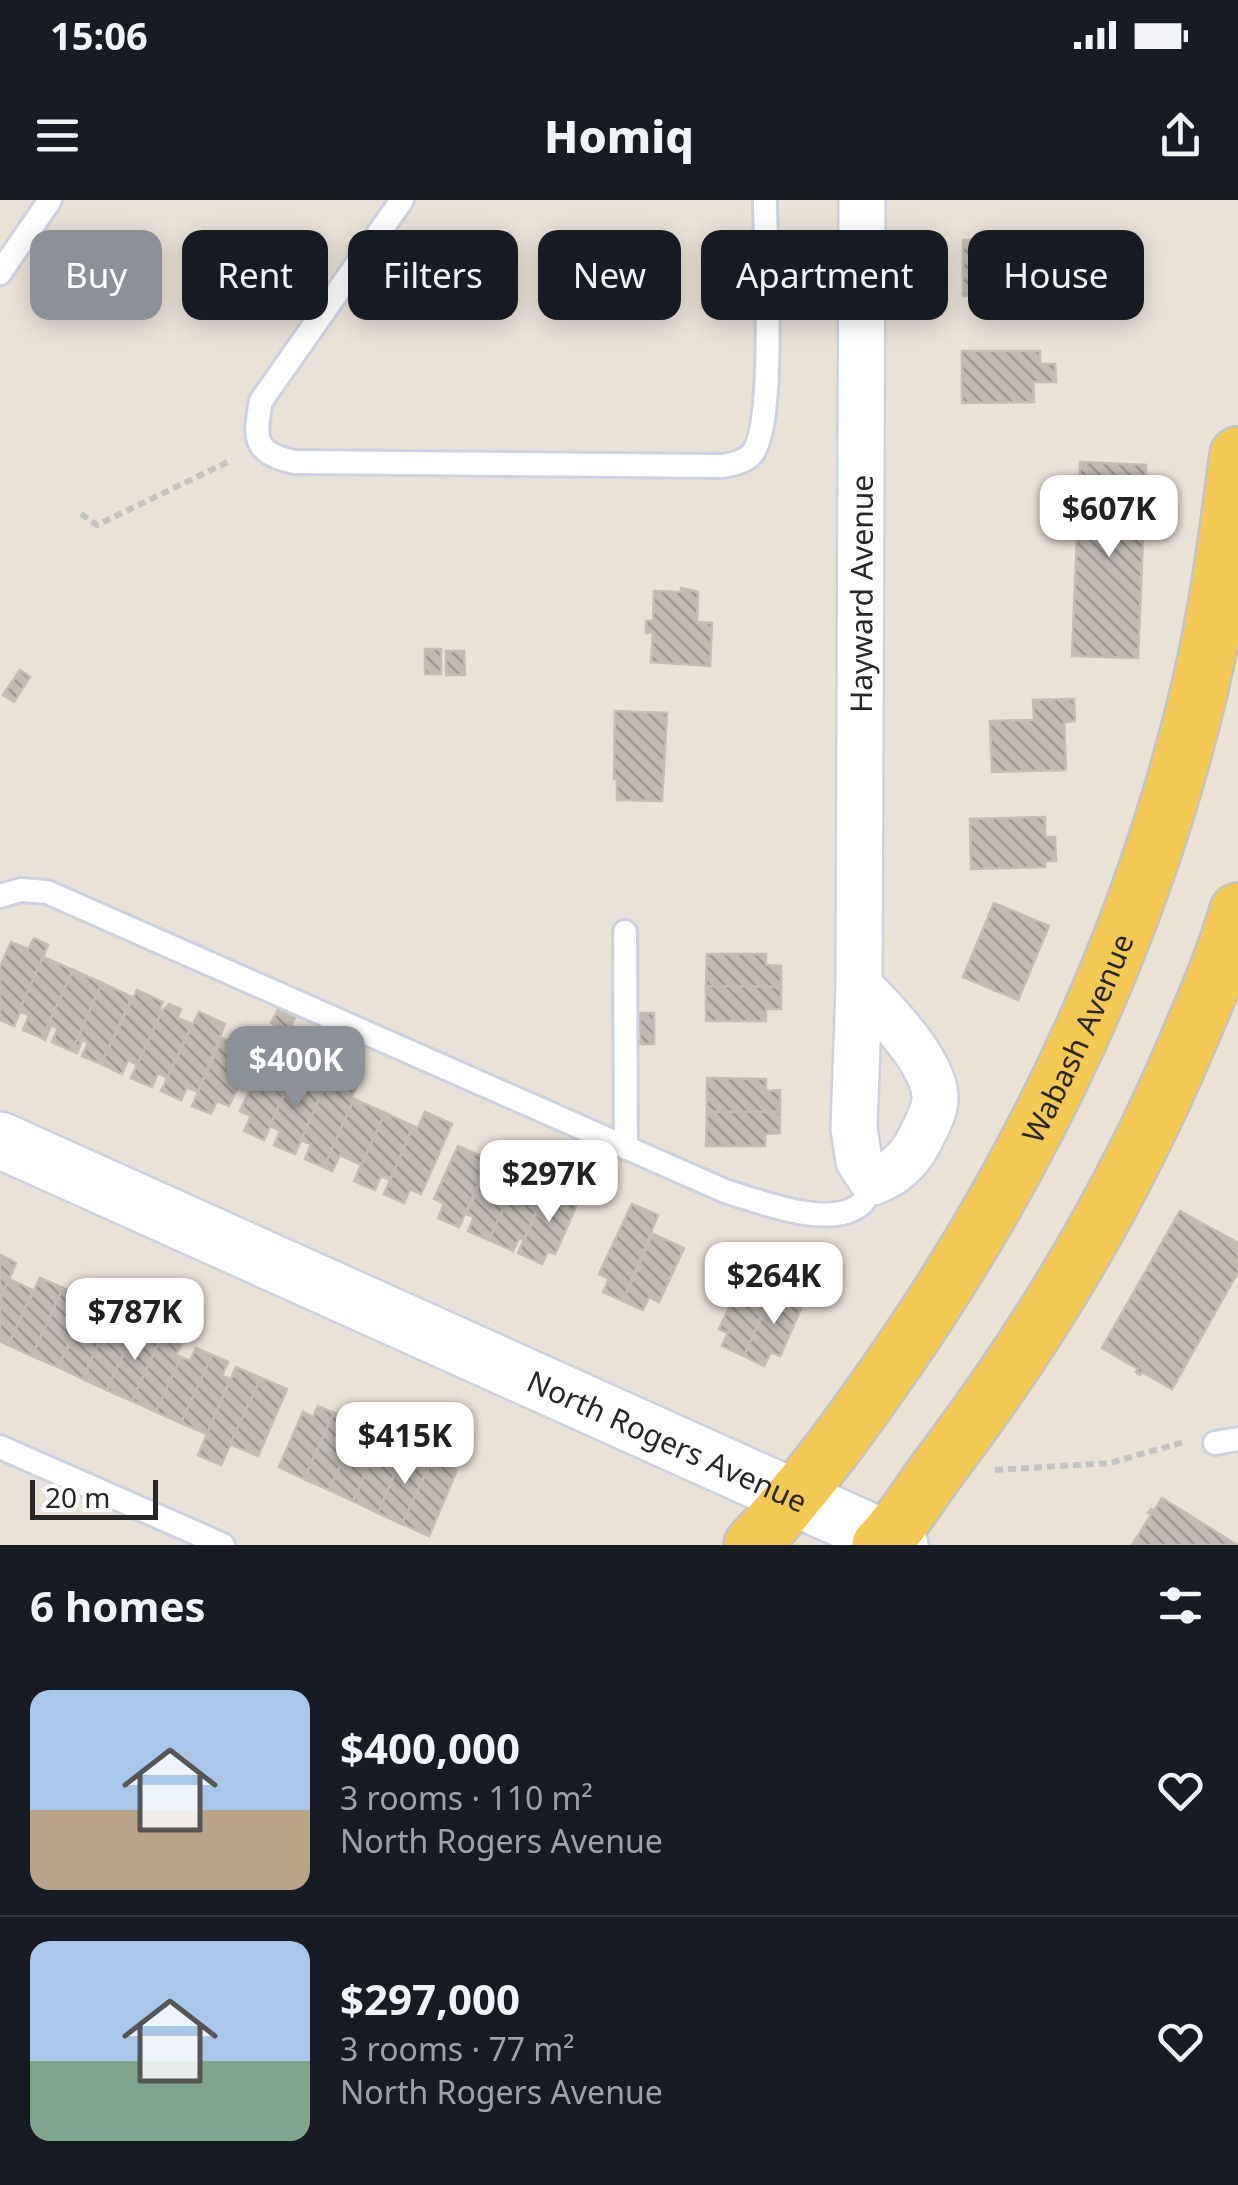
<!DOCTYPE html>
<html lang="en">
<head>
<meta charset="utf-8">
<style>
  :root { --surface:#171b24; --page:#20242c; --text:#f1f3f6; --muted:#9ea1a6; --line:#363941; --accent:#8c9099 }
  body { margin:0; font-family:"Noto Sans",sans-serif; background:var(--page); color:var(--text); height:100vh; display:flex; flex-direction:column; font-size:38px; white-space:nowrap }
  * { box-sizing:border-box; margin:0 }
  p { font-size:32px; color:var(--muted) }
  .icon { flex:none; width:55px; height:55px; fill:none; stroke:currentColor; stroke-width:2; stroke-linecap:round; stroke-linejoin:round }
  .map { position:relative; height:1345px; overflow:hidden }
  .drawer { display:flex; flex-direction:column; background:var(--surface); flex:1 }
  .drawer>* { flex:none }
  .top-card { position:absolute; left:30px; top:30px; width:1180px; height:90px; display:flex; gap:20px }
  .scale { position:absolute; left:30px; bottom:25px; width:128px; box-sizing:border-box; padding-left:10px; border:5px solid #272727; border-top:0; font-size:28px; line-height:35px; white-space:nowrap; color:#272727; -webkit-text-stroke:8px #fff; paint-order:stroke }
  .price { position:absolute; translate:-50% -85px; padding:0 22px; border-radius:20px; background:#fff; color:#222; font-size:32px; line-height:65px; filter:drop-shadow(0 2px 5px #0008) }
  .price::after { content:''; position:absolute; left:50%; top:60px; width:30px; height:22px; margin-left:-15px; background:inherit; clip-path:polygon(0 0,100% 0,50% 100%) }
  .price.current { background:var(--accent); color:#fff }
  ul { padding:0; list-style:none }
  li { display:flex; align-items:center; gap:30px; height:250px; padding:0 30px }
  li+li { border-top:2px solid var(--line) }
  li span { display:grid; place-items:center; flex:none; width:280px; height:200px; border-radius:20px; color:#555 }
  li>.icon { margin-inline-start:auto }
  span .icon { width:120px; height:120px; fill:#fffc; stroke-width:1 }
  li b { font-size:42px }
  h2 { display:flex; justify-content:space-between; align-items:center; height:120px; padding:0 30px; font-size:42px }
  .tag { padding:0 35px; border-radius:20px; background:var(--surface); box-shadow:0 5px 25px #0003; font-size:35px; line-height:90px }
  .tag.current { background:var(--accent); color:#fff }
  .status { display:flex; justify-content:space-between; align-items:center; height:70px; padding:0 50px; background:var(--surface); direction:ltr }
  .status svg { height:28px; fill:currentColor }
  header { display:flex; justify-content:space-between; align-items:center; height:130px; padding:0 30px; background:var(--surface); font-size:45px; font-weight:800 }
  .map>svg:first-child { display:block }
  .building { fill:url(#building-back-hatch); stroke:#c5bdb1; stroke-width:2.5 }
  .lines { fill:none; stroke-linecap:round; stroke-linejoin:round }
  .service-casing { stroke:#ccd1e1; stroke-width:28 }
  .minor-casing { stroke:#ccd1e1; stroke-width:50 }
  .tertiary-casing { stroke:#ccd1e1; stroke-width:60 }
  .primary-casing { stroke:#c3c3c3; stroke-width:60 }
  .path { stroke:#c3c3c3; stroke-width:6; stroke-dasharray:8 5; stroke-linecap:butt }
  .service { stroke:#fff; stroke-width:22 }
  .minor { stroke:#fff; stroke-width:45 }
  .tertiary { stroke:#fff; stroke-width:55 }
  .primary { stroke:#f4c953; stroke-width:55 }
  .labels { text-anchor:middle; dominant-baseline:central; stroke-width:9; stroke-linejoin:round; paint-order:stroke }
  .street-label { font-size:30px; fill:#272727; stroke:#fff }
</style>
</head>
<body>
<div class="status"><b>15:06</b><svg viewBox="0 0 49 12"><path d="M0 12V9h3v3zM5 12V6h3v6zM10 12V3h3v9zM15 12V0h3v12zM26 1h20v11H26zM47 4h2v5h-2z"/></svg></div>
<header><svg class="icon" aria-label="menu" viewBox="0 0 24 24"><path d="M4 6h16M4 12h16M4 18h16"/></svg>Homiq<svg class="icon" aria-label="share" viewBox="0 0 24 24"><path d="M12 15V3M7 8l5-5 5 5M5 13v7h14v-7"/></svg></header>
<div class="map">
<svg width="1238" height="1345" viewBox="0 0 1238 1345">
  <defs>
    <pattern id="building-back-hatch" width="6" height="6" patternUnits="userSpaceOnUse" patternTransform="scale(2.5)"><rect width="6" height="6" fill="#c2bbb4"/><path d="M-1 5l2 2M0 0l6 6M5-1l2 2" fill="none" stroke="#9e9892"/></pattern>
  </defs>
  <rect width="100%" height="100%" fill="#eae1d7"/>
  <!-- building -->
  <g class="building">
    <polygon points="1045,39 1045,68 1057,68 1057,96 963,96 963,40"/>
    <polygon points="962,151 1040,151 1040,164 1055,164 1056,182 1033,182 1034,202 962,203"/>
    <polygon points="1080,262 1146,265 1138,458 1072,456"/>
    <polygon points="681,388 698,392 697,422 712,423 710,466 651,462 653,432 646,433 646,421 653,421 654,391 681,392"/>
    <rect x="425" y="449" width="16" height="25"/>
    <polygon points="446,451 464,451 465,475 446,475"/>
    <polygon points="20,470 30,477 14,502 3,495"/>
    <polygon points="1074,499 1075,521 1064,522 1066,570 992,572 990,521 1034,520 1033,500"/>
    <polygon points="615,511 667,513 662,601 617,600 617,578 614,579"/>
    <polygon points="1045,617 1045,637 1055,637 1056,661 1045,661 1045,667 971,669 970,619"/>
    <polygon points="994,703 1049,726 1018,800 963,777"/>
    <polygon points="34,738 48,745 14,826 0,820 0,767 11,742 28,749"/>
    <polygon points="707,754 766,754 766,765 781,766 781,787 706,786"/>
    <polygon points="43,757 73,770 42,838 23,830 29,815 19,811"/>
    <polygon points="73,770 102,783 72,851 52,842 58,828 51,825 45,840 42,838"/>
    <polygon points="102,783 132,797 101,864 82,856 88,843 82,840 77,853 72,851"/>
    <polygon points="706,786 781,787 781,809 766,809 766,821 706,821"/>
    <polygon points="137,790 163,802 159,810 162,811 138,865 128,860 122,874 101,864"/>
    <polygon points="169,804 181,809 177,818 192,824 167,878 158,873 152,887 131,878 162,811"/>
    <polygon points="278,810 295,818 288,831 271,823"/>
    <polygon points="199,812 225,824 198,892 187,887 181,900 161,891"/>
    <rect x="640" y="813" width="14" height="31"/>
    <polygon points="222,838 254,853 229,906 217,901 211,914 192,906"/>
    <polygon points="264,859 294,872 264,940 244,931 251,916 240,911"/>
    <polygon points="294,872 325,886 295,954 274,945 280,931 270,926"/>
    <polygon points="333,876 357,886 351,898 354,899 324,967 305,959 311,944 301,940 325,886 328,888"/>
    <polygon points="707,878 766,879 766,891 780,890 780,912 707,912"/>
    <polygon points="354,899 385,913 362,965 340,955 332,971 324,967"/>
    <polygon points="425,912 452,924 421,994 410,989 404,1003 384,994 413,926 418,928"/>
    <polygon points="707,912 780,912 780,933 765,934 765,946 706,946"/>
    <polygon points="385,913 413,926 390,980 381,976 375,990 354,981"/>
    <polygon points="499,945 523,956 515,972 520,973 489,1040 468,1031 474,1017 466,1014"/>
    <polygon points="458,946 489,960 459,1027 438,1018 444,1004 434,999"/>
    <polygon points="527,956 553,968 524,1040 519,1038 513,1051 489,1040"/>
    <polygon points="549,986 579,1000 555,1054 548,1051 542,1064 518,1053"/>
    <polygon points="632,1004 658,1015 623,1101 603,1092 609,1079 599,1074"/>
    <polygon points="1180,1011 1238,1043 1238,1072 1172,1189 1142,1172 1140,1175 1136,1172 1138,1169 1102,1148"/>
    <polygon points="653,1034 684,1048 659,1102 649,1097 643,1110 623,1101"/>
    <polygon points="1,1055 16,1063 0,1100 0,1057"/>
    <polygon points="744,1075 774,1088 744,1156 722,1146 728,1133 719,1129"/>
    <polygon points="40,1078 63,1088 32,1156 8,1145"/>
    <polygon points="9,1079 33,1090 8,1145 0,1141 0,1100"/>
    <polygon points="63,1088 88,1099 58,1167 32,1156"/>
    <polygon points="774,1088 804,1102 780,1156 771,1152 764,1166 744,1156"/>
    <polygon points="92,1101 113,1110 83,1179 58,1167"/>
    <polygon points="113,1110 135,1120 129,1134 132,1135 107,1190 83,1179"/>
    <polygon points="146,1125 163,1133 132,1201 107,1190 132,1135 140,1139"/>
    <polygon points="163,1133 182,1142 176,1155 181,1157 156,1212 132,1201"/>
    <polygon points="196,1148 212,1155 181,1223 156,1212 181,1157 190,1161"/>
    <polygon points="212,1155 228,1162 222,1176 230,1179 207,1234 181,1223"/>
    <polygon points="236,1167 261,1178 221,1265 198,1255"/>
    <polygon points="261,1178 287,1189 258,1256 230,1244"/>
    <polygon points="318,1206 334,1213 304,1279 279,1267 303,1212 313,1217"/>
    <polygon points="334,1213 351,1221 346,1233 353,1237 329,1290 304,1279"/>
    <polygon points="360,1226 383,1236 353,1301 329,1290"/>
    <polygon points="383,1236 407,1247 378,1313 353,1301"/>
    <polygon points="415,1250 433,1258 402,1324 378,1313 401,1259 410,1262"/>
    <polygon points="433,1258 457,1270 429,1336 402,1324"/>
    <polygon points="1162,1298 1237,1345 1132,1345 1151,1315 1148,1313 1151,1309 1154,1311"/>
  </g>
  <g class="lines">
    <!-- service casing -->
    <g class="service-casing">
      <g id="service">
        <path d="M402,0L261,201C254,239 253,253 295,262L722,266C732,264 742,263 751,255C777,229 765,45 765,0"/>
        <polyline points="0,73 50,0"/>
        <path d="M0,696L21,690L47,692L725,991C758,1001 833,1031 862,1003C867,998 870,989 873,982"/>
        <polyline points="625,732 626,948"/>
        <polyline points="1215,1243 1238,1239"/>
        <polyline points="0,1247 223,1345"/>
      </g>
    </g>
    <!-- minor casing -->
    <g class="minor-casing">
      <g id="minor">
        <path id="s1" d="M859,786C883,810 933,861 935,896C936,911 925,928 919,941C909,961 894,974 873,982L859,961L854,928L859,786L862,0"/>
      </g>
    </g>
    <!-- tertiary casing -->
    <g class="tertiary-casing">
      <g id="tertiary">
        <path id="s2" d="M0,940L900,1345"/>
      </g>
    </g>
    <!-- primary casing -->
    <g class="primary-casing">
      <g id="primary">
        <path id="s3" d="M752,1345C806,1287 851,1225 896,1160C1037,956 1143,729 1200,487C1218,410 1228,332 1238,255"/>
        <path d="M880,1345C906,1319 926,1283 949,1254C1045,1126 1127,987 1189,839C1207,797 1225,755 1238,711"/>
      </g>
    </g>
    <!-- path -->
    <g class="path">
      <polyline points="81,314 97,325 232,260"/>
      <polyline points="995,1270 1110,1263 1184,1242"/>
    </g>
    <!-- service -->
    <use href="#service" class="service"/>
    <!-- minor -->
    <use href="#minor" class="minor"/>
    <!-- tertiary -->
    <use href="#tertiary" class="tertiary"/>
    <!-- primary -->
    <use href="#primary" class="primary"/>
  </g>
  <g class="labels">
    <!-- street labels -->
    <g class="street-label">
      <text stroke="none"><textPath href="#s1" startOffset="840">Hayward Avenue</textPath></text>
      <text stroke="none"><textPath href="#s3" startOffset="605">Wabash Avenue</textPath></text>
      <text stroke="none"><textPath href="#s2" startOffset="732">North Rogers Avenue</textPath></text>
    </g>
  </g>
</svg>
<div class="scale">20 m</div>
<b class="price" style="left:1109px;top:360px">$607K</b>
<b class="price current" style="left:296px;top:911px">$400K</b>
<b class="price" style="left:549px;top:1025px">$297K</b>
<b class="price" style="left:774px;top:1127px">$264K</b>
<b class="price" style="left:135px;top:1163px">$787K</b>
<b class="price" style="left:405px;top:1287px">$415K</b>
<div class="top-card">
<a class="tag current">Buy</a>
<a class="tag">Rent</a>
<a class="tag">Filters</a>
<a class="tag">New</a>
<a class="tag">Apartment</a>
<a class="tag">House</a>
</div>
</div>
<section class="drawer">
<h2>6 homes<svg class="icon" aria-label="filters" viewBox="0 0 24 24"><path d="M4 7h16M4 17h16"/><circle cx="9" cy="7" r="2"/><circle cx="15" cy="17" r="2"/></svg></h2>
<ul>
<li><span style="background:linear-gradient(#a9c7e8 60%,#b9a48a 0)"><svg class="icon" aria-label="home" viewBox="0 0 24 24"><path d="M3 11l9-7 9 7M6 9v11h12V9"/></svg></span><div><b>$400,000</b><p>3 rooms · 110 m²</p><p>North Rogers Avenue</p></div><svg class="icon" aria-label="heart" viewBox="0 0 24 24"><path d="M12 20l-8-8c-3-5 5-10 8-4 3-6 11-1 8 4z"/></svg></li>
<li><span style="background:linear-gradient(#a9c7e8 60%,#7fa58c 0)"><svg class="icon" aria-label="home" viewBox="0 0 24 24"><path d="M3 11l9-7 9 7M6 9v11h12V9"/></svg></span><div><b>$297,000</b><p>3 rooms · 77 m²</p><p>North Rogers Avenue</p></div><svg class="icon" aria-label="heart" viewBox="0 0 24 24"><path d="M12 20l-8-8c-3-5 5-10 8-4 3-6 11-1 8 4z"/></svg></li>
</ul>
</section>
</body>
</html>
